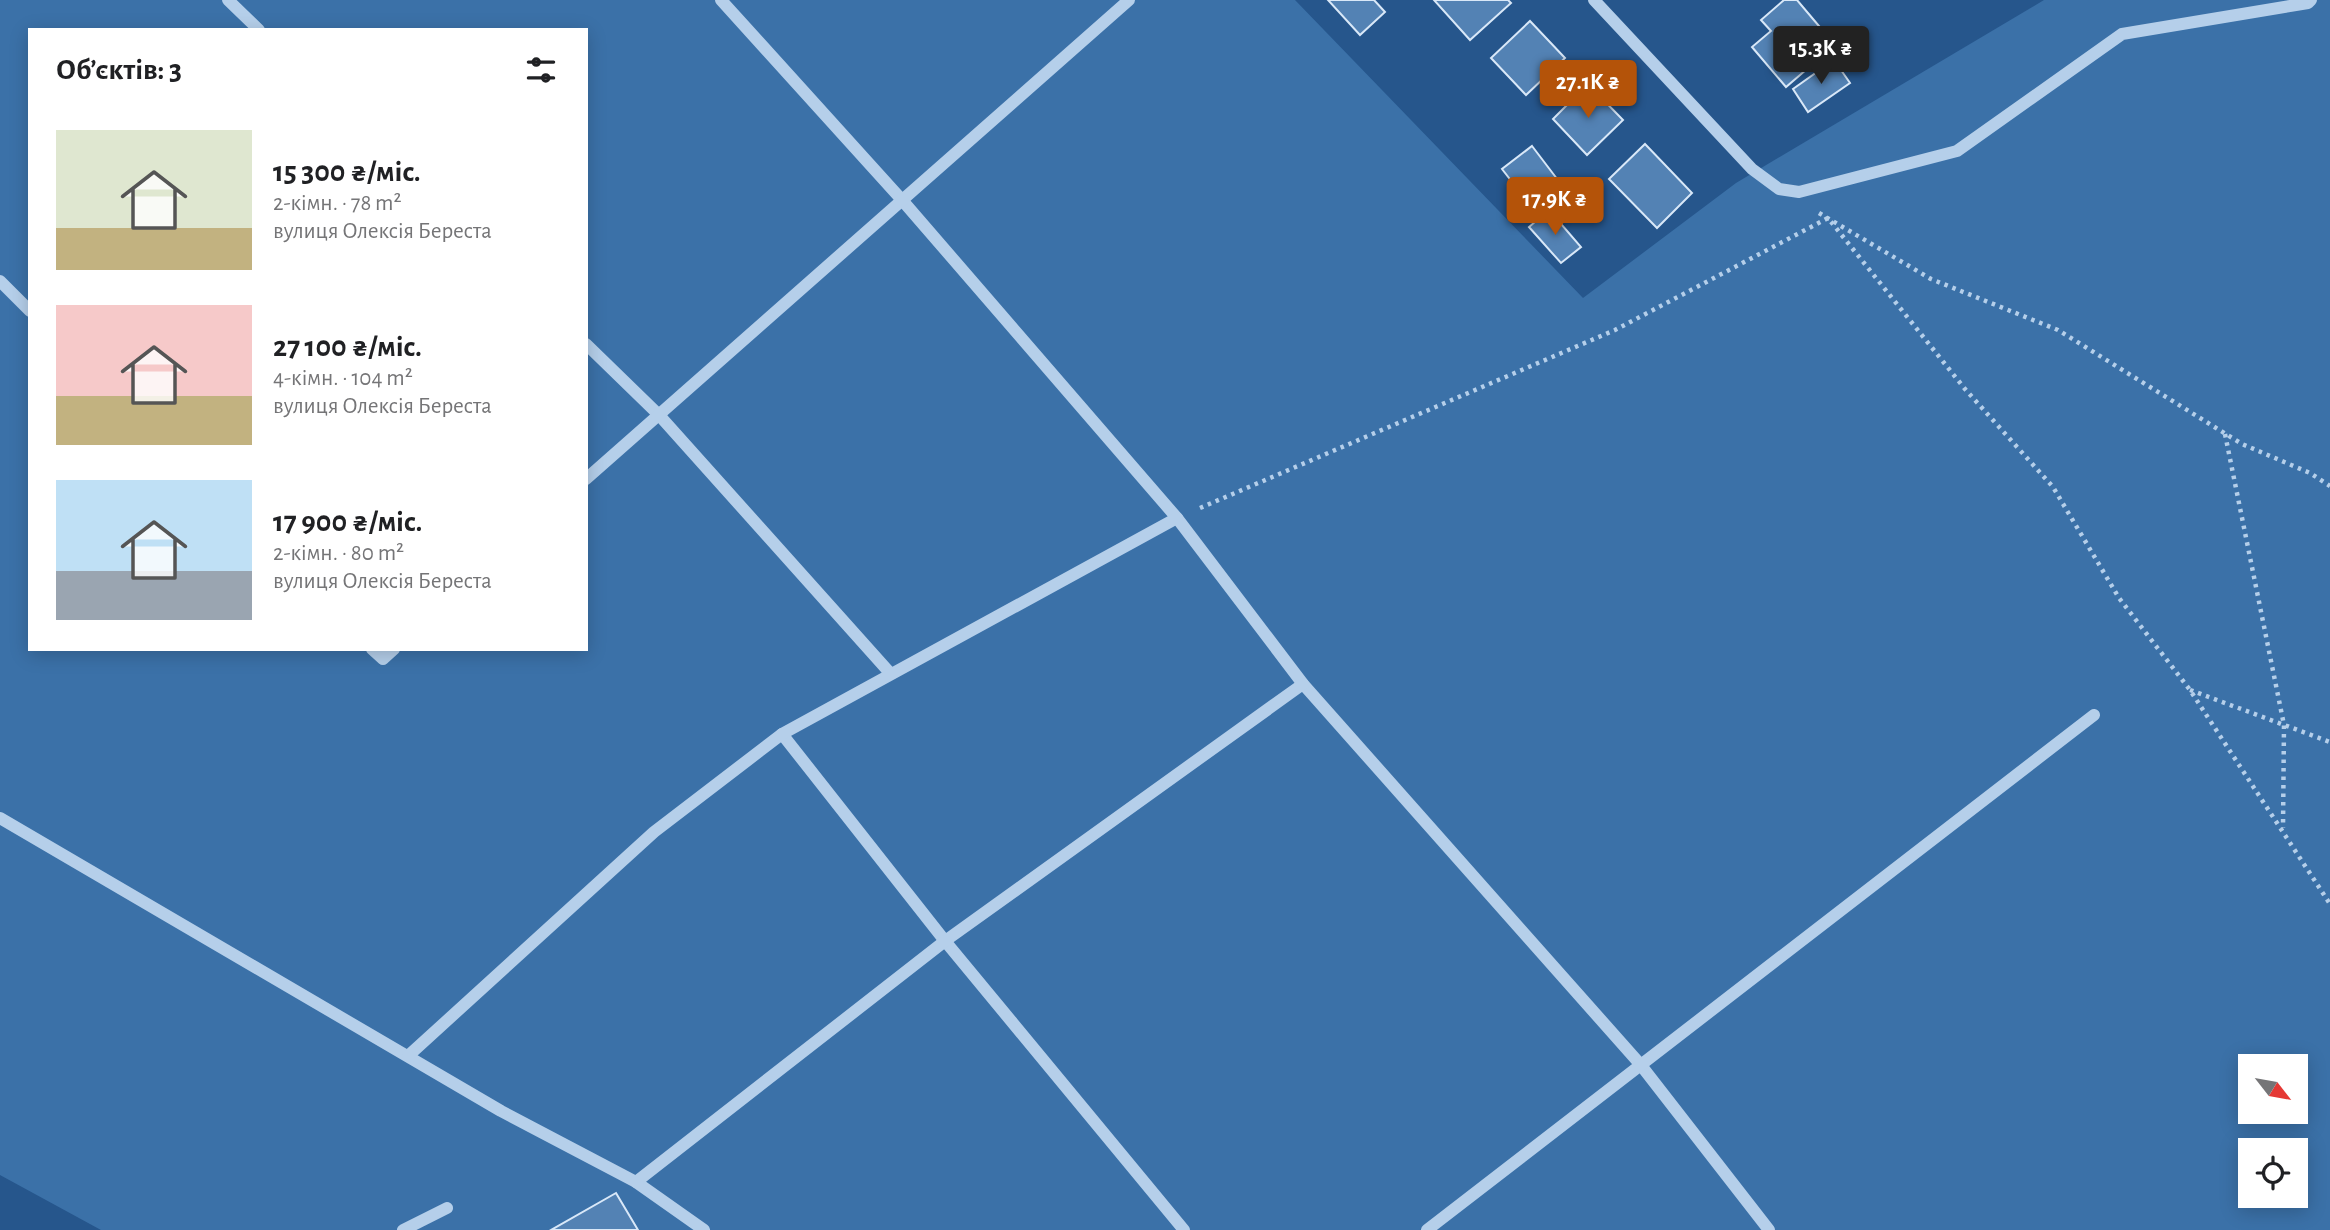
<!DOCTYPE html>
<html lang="uk">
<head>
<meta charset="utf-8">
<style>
  :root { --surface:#fff; --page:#f6f6f6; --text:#202124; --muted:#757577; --accent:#b45309 }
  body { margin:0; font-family:"Alegreya Sans",sans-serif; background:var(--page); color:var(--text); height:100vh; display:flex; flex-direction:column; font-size:26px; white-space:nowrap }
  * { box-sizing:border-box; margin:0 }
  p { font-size:23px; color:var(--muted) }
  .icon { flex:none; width:38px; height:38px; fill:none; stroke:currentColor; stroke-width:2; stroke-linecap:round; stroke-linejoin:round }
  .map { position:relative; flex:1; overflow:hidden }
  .side { position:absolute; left:28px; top:28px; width:560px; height:623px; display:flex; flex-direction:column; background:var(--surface); border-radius:0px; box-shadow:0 4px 18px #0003 }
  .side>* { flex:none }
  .needle { width:46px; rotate:121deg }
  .tools { position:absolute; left:2238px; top:1054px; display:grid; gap:14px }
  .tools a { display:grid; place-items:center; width:70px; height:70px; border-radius:0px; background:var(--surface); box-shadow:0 4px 18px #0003; font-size:35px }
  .price { position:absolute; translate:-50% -60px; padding:0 16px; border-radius:7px; background:var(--accent); color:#fff; font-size:23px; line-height:46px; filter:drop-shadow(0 2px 4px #0008) }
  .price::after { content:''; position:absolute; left:50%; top:42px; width:21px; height:16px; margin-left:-10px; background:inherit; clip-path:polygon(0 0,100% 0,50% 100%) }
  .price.current { background:#222; color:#fff }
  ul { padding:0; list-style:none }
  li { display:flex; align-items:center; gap:21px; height:175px; padding:0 28px }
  li span { display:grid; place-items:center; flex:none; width:196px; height:140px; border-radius:0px; color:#555 }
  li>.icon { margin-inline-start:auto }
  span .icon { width:84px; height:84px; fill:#fffc; stroke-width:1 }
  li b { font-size:30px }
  h2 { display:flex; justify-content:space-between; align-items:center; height:84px; padding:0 28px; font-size:30px }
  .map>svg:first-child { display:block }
  .green { fill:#3b71a8; fill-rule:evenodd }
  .building { fill:#5382b4; stroke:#d9e8f8; stroke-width:2 }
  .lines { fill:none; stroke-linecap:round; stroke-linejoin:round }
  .path { stroke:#b5cfea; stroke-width:4.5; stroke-dasharray:3.5 5; stroke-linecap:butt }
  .minor { stroke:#b5cfea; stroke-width:12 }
</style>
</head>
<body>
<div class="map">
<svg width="2330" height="1230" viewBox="0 0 2330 1230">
  <rect width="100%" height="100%" fill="#26568c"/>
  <!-- green -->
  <path class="green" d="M0,0H1295L1583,298L1736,183L2044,0H2330V1230H101L0,1175ZM30,30H586V649H30ZM2250,1066H2296V1111H2250ZM2250,1150H2296V1195H2250Z"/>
  <!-- building -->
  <g class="building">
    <polygon points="1328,0 1374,0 1385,12 1360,35"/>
    <polygon points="1434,0 1508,0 1511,3 1470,40"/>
    <polygon points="1784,0 1797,0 1835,45 1786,87 1752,47 1771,31 1761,20"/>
    <polygon points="1530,21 1565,58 1526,95 1491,58"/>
    <polygon points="1834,60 1850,83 1808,112 1793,89"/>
    <polygon points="1588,84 1623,120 1587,155 1553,119"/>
    <polygon points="1645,144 1692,193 1657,228 1609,179"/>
    <polygon points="1532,146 1567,192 1537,214 1502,169"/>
    <polygon points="1549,210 1581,247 1561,263 1529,227"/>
    <polygon points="616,1193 638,1230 551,1230"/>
  </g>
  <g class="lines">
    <!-- path -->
    <g class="path">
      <polyline points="1819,213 1931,279 2058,330 2242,444 2310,473 2330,486"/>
      <polyline points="2225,434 2284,725 2283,828"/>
      <polyline points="1200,508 1615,330 1828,218 1965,389 2053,487 2119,598 2190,690 2330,904"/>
      <polyline points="2190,690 2330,742"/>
    </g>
    <!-- minor -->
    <g class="minor">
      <polyline points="228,0 259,30"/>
      <polyline points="721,0 902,200 1177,518 1303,684 1640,1064 1769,1230"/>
      <polyline points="1594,0 1752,169 1779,189 1799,192 1957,151 2122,34 2308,3 2311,0"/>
      <polyline points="0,281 30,311"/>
      <polyline points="586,344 659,415 890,673"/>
      <polyline points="586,479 1129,0"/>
      <polyline points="372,649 383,659 394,649"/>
      <polyline points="782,734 945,941 1184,1230"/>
      <polyline points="0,818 501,1111 636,1182 704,1230"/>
      <polyline points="408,1056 654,832 782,734 1177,518"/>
      <polyline points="636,1182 945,941 1303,684"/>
      <polyline points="403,1230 447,1208"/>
      <polyline points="1427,1230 2094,715"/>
    </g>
  </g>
</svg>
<div class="tools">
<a><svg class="needle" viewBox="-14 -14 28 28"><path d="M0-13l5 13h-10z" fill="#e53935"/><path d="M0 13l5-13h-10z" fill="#757577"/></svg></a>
<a><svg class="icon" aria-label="locate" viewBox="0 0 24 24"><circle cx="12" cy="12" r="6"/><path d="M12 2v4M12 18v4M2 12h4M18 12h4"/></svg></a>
</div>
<b class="price current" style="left:1821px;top:86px">15.3K ₴</b>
<b class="price" style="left:1588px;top:120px">27.1K ₴</b>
<b class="price" style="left:1555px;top:237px">17.9K ₴</b>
<section class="side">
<h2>Об’єктів: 3<svg class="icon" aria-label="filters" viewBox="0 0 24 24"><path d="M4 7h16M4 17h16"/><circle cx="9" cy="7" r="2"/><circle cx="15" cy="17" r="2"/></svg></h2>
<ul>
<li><span style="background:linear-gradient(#dfe7d0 70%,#c2b280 0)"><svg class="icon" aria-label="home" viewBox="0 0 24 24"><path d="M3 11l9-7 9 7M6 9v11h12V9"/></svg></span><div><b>15 300 ₴/міс.</b><p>2-кімн. · 78 m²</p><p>вулиця Олексія Береста</p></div></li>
<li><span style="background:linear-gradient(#f6c9c9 65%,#c2b280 0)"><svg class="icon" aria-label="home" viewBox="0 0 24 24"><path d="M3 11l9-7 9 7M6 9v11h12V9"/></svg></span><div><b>27 100 ₴/міс.</b><p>4-кімн. · 104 m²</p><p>вулиця Олексія Береста</p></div></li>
<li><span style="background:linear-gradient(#bfe0f5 65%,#9aa5b1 0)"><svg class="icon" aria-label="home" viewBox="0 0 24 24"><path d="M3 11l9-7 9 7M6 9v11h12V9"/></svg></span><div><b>17 900 ₴/міс.</b><p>2-кімн. · 80 m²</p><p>вулиця Олексія Береста</p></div></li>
</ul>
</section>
</div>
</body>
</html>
